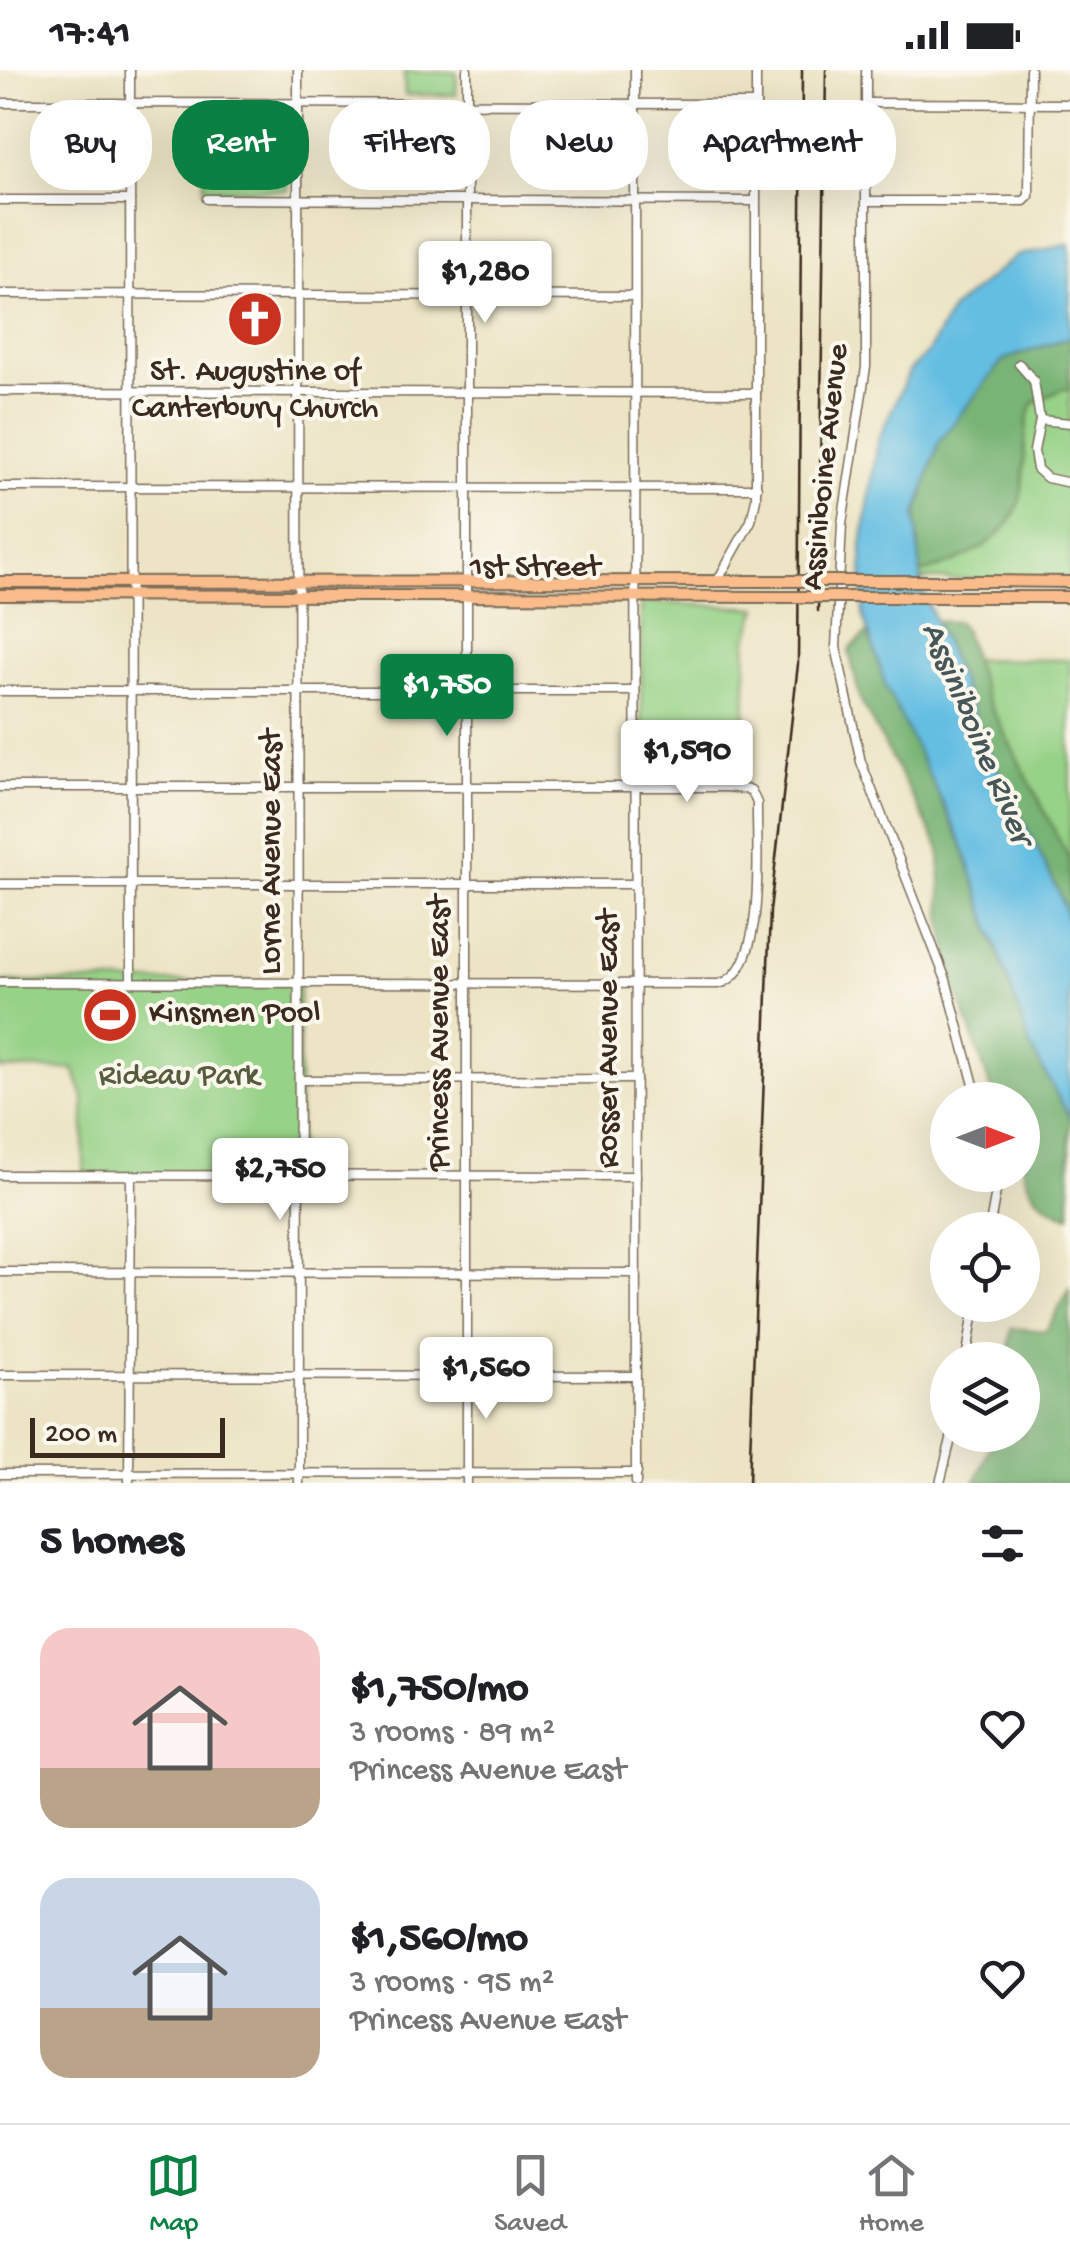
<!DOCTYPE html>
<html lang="en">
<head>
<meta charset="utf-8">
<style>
  :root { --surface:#fff; --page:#f6f6f6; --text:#202124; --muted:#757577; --line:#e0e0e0; --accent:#0b8043 }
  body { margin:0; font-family:"Gochi Hand",sans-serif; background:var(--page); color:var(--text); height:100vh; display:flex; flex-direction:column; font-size:38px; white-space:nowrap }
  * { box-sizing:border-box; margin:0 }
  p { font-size:32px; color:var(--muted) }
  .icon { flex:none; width:55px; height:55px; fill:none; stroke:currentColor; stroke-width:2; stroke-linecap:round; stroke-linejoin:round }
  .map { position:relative; height:1413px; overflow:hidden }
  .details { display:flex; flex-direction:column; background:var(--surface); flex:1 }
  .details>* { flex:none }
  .hud { position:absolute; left:30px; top:30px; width:1010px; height:90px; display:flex; gap:20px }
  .needle { width:65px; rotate:90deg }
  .fabs { position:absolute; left:930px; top:1012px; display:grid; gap:20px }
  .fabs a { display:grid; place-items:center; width:110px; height:110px; border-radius:50%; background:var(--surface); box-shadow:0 10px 40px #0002; font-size:50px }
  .scale { position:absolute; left:30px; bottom:25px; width:195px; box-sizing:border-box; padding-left:10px; border:5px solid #3b2a1e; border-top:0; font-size:28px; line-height:35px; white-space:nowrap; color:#3b2a1e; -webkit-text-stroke:8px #fbf7ec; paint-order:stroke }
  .price { position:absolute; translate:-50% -85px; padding:0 22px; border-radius:10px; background:#fff; color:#222; font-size:32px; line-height:65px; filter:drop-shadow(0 2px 5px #0008) }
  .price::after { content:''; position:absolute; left:50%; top:60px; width:30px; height:22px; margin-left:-15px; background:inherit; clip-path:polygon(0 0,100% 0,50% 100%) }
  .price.current { background:var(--accent); color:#fff }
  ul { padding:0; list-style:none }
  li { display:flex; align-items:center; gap:30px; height:250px; padding:0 40px }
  li span { display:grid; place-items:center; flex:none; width:280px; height:200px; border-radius:30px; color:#555 }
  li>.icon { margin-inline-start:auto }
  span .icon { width:120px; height:120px; fill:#fffc; stroke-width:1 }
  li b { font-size:42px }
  h2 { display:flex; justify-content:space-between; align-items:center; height:120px; padding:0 40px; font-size:42px }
  .tag { padding:0 35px; border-radius:40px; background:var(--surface); box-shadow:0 10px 40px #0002; font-size:35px; line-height:90px }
  .tag.current { background:var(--accent); color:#fff }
  .status { display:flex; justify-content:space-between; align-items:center; height:70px; padding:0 50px; background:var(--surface); direction:ltr }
  .status svg { height:28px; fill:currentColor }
  .tabs { display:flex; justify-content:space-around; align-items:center; height:140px; border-top:2px solid var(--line); background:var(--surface); font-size:28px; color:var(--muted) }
  .tabs a { display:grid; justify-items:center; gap:5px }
  .tabs .current { color:var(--accent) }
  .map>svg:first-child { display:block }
  .green { fill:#96d287; stroke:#687e52; stroke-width:2.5 }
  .forest { fill:#78b474; stroke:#5a6f49; stroke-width:2.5 }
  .water { fill:#64bee2; stroke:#507480; stroke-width:2.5 }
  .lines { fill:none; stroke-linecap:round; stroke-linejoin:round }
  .minor-casing { stroke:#796b58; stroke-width:11 }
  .major-casing { stroke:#796b58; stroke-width:14 }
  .minor { stroke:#fff; stroke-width:8 }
  .major { stroke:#f9bc8a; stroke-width:10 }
  .rail { stroke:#3b2a1e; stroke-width:2.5 }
  .major-bridge-casing { stroke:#796b58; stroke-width:14; stroke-linecap:butt }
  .major-bridge { stroke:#f9bc8a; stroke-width:10 }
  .labels { text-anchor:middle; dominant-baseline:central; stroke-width:8; stroke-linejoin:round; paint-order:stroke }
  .poi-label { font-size:32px; fill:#3b2a1e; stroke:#fbf7ec }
  .street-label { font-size:32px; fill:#3b2a1e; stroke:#fbf7ec }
  .park-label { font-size:32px; fill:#565c3e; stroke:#fbf7ec }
  .water-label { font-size:35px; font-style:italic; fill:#475659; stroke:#fbf7ec }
</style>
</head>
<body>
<div class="status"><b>17:41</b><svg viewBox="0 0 49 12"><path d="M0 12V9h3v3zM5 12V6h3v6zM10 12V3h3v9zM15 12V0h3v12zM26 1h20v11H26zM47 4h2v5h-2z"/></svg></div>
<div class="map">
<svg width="1070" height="1413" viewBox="0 0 1070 1413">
  <rect width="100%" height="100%" fill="#fbf7ec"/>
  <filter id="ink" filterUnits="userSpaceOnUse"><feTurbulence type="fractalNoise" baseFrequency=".01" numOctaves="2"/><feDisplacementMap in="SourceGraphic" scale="20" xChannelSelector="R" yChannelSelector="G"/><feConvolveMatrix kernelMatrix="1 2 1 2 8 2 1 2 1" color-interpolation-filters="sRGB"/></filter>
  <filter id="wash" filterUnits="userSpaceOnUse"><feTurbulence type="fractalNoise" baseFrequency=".0048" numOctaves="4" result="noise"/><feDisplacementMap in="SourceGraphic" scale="40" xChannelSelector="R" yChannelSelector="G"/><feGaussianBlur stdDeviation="2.25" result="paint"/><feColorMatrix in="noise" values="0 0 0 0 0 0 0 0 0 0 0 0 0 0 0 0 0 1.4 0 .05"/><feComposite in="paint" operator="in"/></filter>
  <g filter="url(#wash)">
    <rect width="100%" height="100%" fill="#ece4c4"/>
    <!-- green -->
    <g class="green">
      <polygon points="404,2 457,2 456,25 405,25"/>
      <polygon points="203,44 288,44 288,120 205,120"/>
      <polygon points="1070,267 1070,510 921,509 916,446 985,317 1003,290"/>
      <polygon points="641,532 758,538 747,570 745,673 740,701 696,704 685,714 642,709"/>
      <polygon points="952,589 1070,590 1070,858 1061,827 989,681"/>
      <polygon points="0,912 299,912 299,1105 84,1105 84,1028 74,999 0,999"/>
    </g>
    <!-- forest -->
    <g class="forest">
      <path d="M1070,267V320L1063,319L1033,333C1021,363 1027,393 1021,425C1013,470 959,493 921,503L916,446L939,372L1003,290Z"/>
      <polygon points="936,551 958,552 964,559 986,627 1070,791 1070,858 1061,827 989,681"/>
      <path d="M868,562L887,617L962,773L1030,976L1070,1048V1146C1011,1128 1022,1080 1022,1030H995L954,912L942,847L940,779L860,629L849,580Z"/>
      <polygon points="1070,1219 1070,1413 975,1413 995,1365 1022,1365 1022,1290 1007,1290 1012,1258 1046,1261"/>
    </g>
    <!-- water -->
    <polygon class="water" points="1070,174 1070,267 1003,290 939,372 916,446 922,519 989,681 1061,827 1070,858 1070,1048 1030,976 962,773 886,617 863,545 862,475 878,370 910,300 928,282 952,239 1016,186"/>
  </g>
  <g filter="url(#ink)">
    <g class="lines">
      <!-- minor casing -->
      <g class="minor-casing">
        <g id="minor">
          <polyline points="130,0 131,911"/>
          <polyline points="298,0 299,1413"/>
          <polyline points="635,0 636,1413"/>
          <polyline points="866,0 866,297 842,454 836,577 861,692 946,910 978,1030"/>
          <polyline points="0,33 756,34"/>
          <polyline points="867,33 1070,34"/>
          <polyline points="207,129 756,131"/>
          <polyline points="0,130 130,130"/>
          <polyline points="866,131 1024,131 1029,126 1030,0"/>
          <polyline points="0,224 635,226"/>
          <polyline points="1019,294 1034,311 1040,350"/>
          <polyline points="0,321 756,323"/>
          <polyline points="1070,353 1040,350 1034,381 1037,399 1047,408 1070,413"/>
          <polyline points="0,417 757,418"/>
          <polyline points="718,510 751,451 756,429 756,0"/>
          <polyline points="0,621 635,621"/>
          <path d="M0,717H727L751,720L757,733C756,774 768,902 719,914L0,912"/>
          <polyline points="0,814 635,814"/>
          <polyline points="299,1010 636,1009"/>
          <polyline points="0,1105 636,1106"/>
          <polyline points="989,1160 999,1105"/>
          <polyline points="0,1202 635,1203"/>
          <polyline points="966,1290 975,1235"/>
          <polyline points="0,1305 635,1306"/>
          <polyline points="0,1404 637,1403"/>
          <polyline points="129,1413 131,1105"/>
          <polyline points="467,1413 467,0"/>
          <polyline points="940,1413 952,1365"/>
        </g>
      </g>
      <!-- major casing -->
      <g class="major-casing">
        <g id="major">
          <polyline points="990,511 1070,512"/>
          <polyline points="0,512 774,511"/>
          <polyline points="0,525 775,527"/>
          <polyline points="991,527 1070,527"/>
        </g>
      </g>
      <!-- minor -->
      <use href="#minor" class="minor"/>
      <!-- major -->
      <use href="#major" class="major"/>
      <!-- rail -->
      <g class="rail">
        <polyline points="818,541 826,0"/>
        <polyline points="749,1413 770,841 798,594 802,0"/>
      </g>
      <!-- major-bridge casing -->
      <g class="major-bridge-casing">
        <g id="major-bridge">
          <polyline points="774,511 990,511"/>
          <polyline points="775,527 991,527"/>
        </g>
      </g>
      <!-- major-bridge -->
      <use href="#major-bridge" class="major-bridge"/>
    </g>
  </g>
  <!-- icons -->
  <defs>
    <g id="church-disc" transform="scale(2.875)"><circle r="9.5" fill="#c8321e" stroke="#fbf7ec"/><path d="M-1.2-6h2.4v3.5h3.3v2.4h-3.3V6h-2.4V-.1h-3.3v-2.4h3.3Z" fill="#fff"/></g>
    <g id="stadium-disc" transform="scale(2.875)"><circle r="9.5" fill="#c8321e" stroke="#fbf7ec"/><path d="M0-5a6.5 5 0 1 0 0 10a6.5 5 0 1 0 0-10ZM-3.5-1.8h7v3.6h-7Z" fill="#fff"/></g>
  </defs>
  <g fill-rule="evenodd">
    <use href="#church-disc" x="255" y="249"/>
    <use href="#stadium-disc" x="110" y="945"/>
  </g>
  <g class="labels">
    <!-- poi labels -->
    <g class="poi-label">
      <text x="255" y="303">St. Augustine of<tspan x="255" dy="37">Canterbury Church</tspan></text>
      <text x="149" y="945" text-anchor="start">Kinsmen Pool</text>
    </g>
    <!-- street labels -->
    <g class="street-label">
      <text transform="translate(827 397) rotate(-84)">Assiniboine Avenue</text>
      <text x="535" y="499">1st Street</text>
      <text transform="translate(273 782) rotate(-90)">Lorne Avenue East</text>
      <text transform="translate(441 963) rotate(-90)">Princess Avenue East</text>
      <text transform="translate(610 969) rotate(-90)">Rosser Avenue East</text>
    </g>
    <!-- park labels -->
    <g class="park-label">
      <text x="179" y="1007">Rideau Park</text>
    </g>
    <!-- water labels -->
    <g class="water-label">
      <text transform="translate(975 664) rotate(67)">Assiniboine River</text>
    </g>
  </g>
</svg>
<div class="fabs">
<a><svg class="needle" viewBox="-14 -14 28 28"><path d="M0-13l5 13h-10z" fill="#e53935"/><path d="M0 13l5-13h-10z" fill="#757577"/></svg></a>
<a><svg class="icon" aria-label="locate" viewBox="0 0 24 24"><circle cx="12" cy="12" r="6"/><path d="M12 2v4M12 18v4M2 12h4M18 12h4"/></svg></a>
<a><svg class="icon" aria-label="layers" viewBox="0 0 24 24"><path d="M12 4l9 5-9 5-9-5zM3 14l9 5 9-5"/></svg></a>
</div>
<div class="scale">200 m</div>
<b class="price" style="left:485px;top:256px">$1,280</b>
<b class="price current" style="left:447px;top:669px">$1,750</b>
<b class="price" style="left:687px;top:735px">$1,590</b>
<b class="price" style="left:280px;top:1153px">$2,750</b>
<b class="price" style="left:486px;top:1352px">$1,560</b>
<div class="hud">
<a class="tag">Buy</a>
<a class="tag current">Rent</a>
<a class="tag">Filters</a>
<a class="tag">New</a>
<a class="tag">Apartment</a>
</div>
</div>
<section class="details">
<h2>5 homes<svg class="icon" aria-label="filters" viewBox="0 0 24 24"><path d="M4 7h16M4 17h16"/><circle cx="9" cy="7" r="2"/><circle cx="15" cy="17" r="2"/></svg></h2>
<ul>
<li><span style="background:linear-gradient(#f6c9c9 70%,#b9a48a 0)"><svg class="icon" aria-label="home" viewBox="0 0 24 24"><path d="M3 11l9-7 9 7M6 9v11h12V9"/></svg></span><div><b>$1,750/mo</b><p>3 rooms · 89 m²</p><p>Princess Avenue East</p></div><svg class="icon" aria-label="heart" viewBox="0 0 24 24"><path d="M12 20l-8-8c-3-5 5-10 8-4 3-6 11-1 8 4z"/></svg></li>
<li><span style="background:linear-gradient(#c9d6e8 65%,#b9a48a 0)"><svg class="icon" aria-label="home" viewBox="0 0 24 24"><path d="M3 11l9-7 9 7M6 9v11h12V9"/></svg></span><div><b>$1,560/mo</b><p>3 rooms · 95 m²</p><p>Princess Avenue East</p></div><svg class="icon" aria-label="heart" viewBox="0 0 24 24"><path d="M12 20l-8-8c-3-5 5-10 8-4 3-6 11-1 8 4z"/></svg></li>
</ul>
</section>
<nav class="tabs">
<a class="current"><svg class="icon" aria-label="map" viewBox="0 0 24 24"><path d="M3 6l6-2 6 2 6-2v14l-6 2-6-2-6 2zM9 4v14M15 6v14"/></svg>Map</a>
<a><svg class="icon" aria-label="saved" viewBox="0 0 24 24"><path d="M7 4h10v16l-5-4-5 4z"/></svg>Saved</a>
<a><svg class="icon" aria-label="home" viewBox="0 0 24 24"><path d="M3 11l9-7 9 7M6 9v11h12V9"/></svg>Home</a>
</nav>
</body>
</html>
